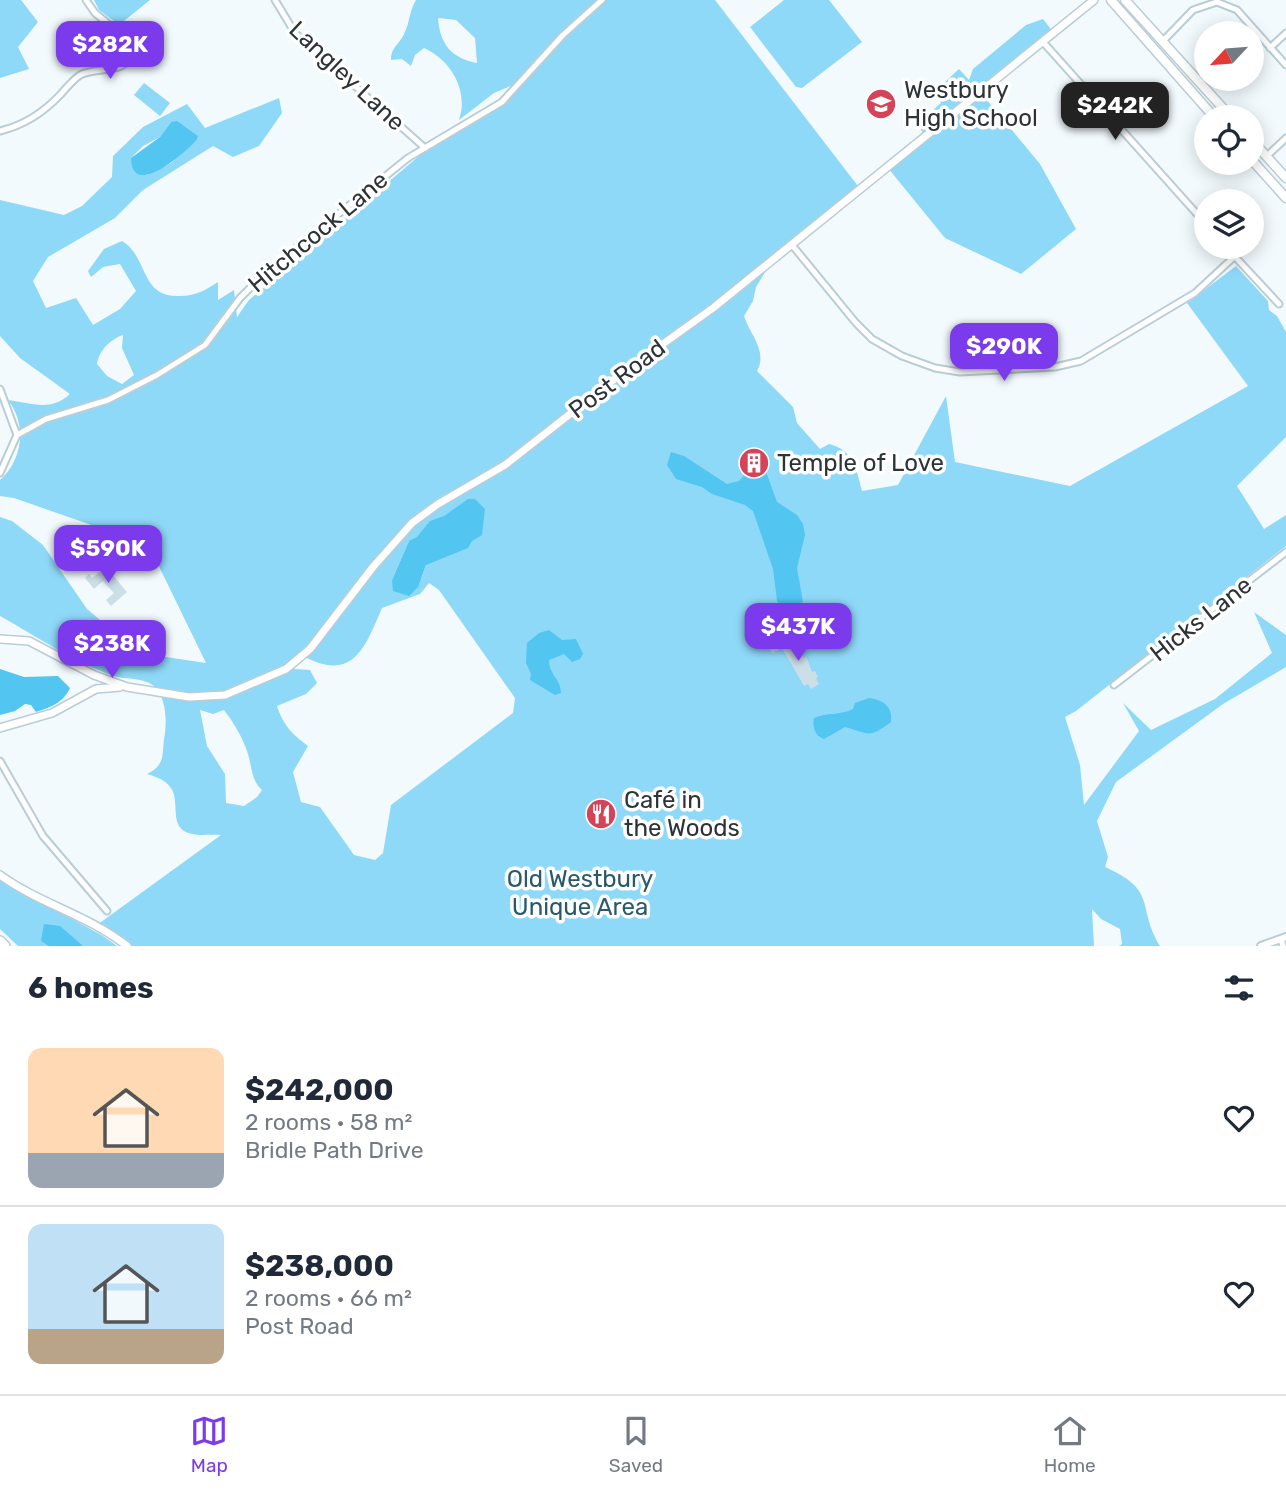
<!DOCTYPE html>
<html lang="en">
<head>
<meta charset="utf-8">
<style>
  :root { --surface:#fff; --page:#f2f2f3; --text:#1f2937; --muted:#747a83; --line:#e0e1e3; --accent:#7c3aed }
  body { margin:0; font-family:Rubik,sans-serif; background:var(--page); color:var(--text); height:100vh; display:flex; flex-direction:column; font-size:26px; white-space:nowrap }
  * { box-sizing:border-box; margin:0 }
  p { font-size:23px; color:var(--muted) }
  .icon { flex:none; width:38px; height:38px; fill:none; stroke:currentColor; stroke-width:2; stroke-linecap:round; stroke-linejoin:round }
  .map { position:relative; height:946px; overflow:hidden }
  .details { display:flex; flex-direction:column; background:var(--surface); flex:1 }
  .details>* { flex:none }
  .needle { width:46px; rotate:244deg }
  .fabs { position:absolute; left:1194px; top:21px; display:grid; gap:14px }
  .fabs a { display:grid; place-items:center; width:70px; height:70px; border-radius:50%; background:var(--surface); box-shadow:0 4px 18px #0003; font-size:35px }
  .price { position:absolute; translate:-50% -60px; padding:0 16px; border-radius:14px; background:var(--accent); color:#fff; font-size:23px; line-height:46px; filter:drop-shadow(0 2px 4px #0008) }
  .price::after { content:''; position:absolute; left:50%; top:42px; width:21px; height:16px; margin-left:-10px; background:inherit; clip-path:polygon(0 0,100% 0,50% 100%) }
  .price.on { background:#222; color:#fff }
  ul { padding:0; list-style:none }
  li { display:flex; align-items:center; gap:21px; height:175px; padding:0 28px }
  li+li { border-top:2px solid var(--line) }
  li span { display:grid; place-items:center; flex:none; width:196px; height:140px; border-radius:14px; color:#555 }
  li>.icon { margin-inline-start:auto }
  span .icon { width:84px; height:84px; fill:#fffc; stroke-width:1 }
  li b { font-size:30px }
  h2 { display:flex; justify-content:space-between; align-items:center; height:84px; padding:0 28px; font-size:30px }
  .dock { display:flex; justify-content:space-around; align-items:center; height:98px; border-top:2px solid var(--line); background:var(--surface); font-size:19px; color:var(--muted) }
  .dock a { display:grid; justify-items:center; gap:4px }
  .dock .on { color:var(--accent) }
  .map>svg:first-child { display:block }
  .green { fill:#8fd9f8; fill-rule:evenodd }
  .water { fill:#52c5f1 }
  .building { fill:#ccdfe7 }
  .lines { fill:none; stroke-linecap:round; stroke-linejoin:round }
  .minor-casing { stroke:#bacdd6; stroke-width:9 }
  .tertiary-casing { stroke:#bacdd6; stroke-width:10 }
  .secondary-casing { stroke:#bacdd6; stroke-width:10 }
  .primary-casing { stroke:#bacdd6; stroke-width:11 }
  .motorway-casing { stroke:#bacdd6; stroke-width:12 }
  .minor { stroke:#fff; stroke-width:5 }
  .tertiary { stroke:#fff; stroke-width:6 }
  .secondary { stroke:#fff; stroke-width:7 }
  .primary { stroke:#fff; stroke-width:8 }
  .motorway { stroke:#fff; stroke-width:9 }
  .labels { text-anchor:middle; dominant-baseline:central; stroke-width:7; stroke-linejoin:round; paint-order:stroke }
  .street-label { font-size:24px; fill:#2d3437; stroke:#fff }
  .poi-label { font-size:24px; fill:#2d3437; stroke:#fff; text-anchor:start }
  .park-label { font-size:24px; fill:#2a596c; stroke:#fff }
</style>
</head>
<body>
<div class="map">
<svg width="1286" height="946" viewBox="0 0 1286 946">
  <rect width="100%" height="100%" fill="#f2fafd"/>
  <!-- green -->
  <g class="green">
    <polygon points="0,0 21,0 38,22 18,47 29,69 0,78"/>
    <polygon points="94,0 150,0 119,25 99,10"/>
    <path d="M416,0H715L861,190L772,261L756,287L753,301L744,316C750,335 768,351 757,371L793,407L797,423L820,449L829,444C853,449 857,471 862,491L898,485L946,396L955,462L1070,486L1248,386L1187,303L1236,266L1268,301L1269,310L1277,316L1286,332V437L1237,486L1264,529L1286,515V546L1076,711L1065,717L1080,765L1084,805L1139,731L1123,703L1151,730L1215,699L1272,653L1254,612L1286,635V667L1223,704L1116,782L1097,821L1108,857L1105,867C1159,891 1136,907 1160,946H1119L1122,944L1120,929L1101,919L1092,909L1094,946H127L97,925L221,835C211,834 201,836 192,834C167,829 181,802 171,788C165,779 156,777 147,774C165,765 162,756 164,739C167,724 167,700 155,687C144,677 128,680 114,676C73,662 38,637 0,616V517L12,521L43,545L87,609L139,653L206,663L152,552L140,542L14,498L0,496V480C23,460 27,424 8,400C32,403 50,412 70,394L20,358L0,336V200L64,215L82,206L112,177L113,156L143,127L187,104L205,128L279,98L282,113L259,146L233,157L213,146L143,190L115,218L48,257L33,281L46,308L76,298L93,325L120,309L136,291L120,264L103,267L91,277L88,271L104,249L122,241C148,256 140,296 177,296C193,297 204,291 218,282V300L234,290L237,317L249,300L419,156L502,102L520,82L494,93L459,120C469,91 451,60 424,48L415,55L411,66L402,59L391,60C391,47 399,45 404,34C410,23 409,11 416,0ZM438,18L456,20L475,38L477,63C451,58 440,44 438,18ZM171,122L196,141L171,163L147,175L131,158L143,146L160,137ZM123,335L122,348L134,375L122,384L107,376L97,364C99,350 111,339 123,335ZM409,541L426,565L421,579L392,580ZM429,583L439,590L515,698L513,713L391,805L383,853L375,860L354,855L320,807L301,802L293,772L308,746C292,734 283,725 277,706L306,694L317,683L310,670L294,669L305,657C355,683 366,644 382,608L420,594ZM200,710L213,714L224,710C234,723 243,738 248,754C252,767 251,780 262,790L257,797L244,806L226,803L225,774L207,746Z"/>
    <polygon points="784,0 829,0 862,42 802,88 796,87 750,27"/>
    <polygon points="1043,19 1054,33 981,93 1040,164 1076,229 1021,274 945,238 888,168 926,137 917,124 941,103 933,93 959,69 969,80 973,69 1026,25"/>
    <polygon points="144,83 170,103 160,116 134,95"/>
    <polygon points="0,879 103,936 117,946 18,946 0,929"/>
  </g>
  <!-- water -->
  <g class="water">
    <path d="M177,121L198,136L196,141C184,153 132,200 131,158L160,137L171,122Z"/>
    <polygon points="671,452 684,456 727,484 739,481 748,471 765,469 777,502 797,515 803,524 805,535 797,568 803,602 789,607 786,611 777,601 773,569 753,511 745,505 712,494 702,487 676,479 667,465"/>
    <polygon points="468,499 475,499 485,509 482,535 472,541 468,548 426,565 418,587 409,596 393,591 392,580 409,541 417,537 430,521 444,516"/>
    <path d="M549,630L562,640L576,639L583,654L580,659L572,662L564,654L549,660C549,675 561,679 561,693L555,695L530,680L531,674L526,663L527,643L539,633Z"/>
    <path d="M0,669L24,677L58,676L70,688C63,703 51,707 36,712L31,705L25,704L15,711L0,715Z"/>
    <path d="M869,698C884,700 893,707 891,722C868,739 870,734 845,727L824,739C815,736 812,727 814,718C828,712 839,716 853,709L855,703Z"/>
    <polygon points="44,924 60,926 83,946 49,946 41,941"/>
  </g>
  <!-- building -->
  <g class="building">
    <polygon points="106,567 127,592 111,606 106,600 114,593 103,581 94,589 85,578 89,574 92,578"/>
    <polygon points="785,638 790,648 797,646 804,658 806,656 812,672 815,671 818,677 816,678 819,684 811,689 808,684 804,686 782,648 772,653 769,647"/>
  </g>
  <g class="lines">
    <!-- minor casing -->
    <g class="minor-casing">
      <g id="minor">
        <polyline points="275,0 295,33 425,148"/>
        <polyline points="1043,42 1206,224"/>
        <polyline points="1162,42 1193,10 1217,2 1237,10 1286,65"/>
        <polyline points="1270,48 1286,33"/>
        <path d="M0,131C25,125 43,113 60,95C66,88 73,80 80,75C96,66 128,75 131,53L122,35L95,13L86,0"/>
        <polyline points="1267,156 1286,138"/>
        <polyline points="792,245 856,323 872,339 902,356 935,368 960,372 1055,367 1081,361 1195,293 1235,256"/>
        <polyline points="1226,247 1279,304"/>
        <polyline points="0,389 17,435"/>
        <polyline points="0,473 17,435 46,419 108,400 157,375 205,345 240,298 265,273 408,158 502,102 563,35 602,0"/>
        <polyline points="1114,685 1286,552"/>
        <polyline points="0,761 43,836 107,911"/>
        <polyline points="1281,939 1283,946"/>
      </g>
    </g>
    <!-- tertiary casing -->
    <g class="tertiary-casing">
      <polyline id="tertiary" points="1261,946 1286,937"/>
    </g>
    <!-- secondary casing -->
    <g class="secondary-casing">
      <g id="secondary">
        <polyline points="0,639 29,641 94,675 127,687 189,697 225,695 286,669 310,649 373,567 412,523 438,504 505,465 621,374 713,308 1094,0"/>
        <polyline points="0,728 52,713 96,689 120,687"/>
        <path d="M0,875C40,904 88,915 127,946"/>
      </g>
    </g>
    <!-- primary casing -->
    <g class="primary-casing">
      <g id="primary">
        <polyline points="1111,0 1214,117"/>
        <polyline points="1125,0 1231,117"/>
        <polyline points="1251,139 1286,178"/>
        <polyline points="1251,159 1286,198"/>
      </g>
    </g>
    <!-- motorway casing -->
    <g class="motorway-casing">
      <polyline id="motorway" points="0,941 5,946"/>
    </g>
    <!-- minor -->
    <use href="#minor" class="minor"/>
    <!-- tertiary -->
    <use href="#tertiary" class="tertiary"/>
    <!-- secondary -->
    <use href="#secondary" class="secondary"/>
    <!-- primary -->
    <use href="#primary" class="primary"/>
    <!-- motorway -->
    <use href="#motorway" class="motorway"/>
  </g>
  <!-- icons -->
  <defs>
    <g id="school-disc" transform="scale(1.575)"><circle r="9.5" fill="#d44357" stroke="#fff"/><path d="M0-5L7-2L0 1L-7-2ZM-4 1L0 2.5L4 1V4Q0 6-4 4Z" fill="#fff"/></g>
    <g id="building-disc" transform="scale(1.575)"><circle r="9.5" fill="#d44357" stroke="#fff"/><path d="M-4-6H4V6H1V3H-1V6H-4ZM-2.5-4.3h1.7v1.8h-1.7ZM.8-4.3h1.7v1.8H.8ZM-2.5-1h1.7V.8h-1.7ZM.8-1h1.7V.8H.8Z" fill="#fff"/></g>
    <g id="restaurant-disc" transform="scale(1.575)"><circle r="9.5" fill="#d44357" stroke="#fff"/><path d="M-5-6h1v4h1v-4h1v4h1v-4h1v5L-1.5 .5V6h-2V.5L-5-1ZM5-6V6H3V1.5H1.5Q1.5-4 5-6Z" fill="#fff"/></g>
  </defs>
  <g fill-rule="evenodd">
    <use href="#school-disc" x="881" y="104"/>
    <use href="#building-disc" x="754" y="463"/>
    <use href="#restaurant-disc" x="601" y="814"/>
  </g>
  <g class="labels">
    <!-- street labels -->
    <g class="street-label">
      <text transform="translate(347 76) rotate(43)">Langley Lane</text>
      <text transform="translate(318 232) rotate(-40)">Hitchcock Lane</text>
      <text transform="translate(617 379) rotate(-37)">Post Road</text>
      <text transform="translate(1201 619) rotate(-38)">Hicks Lane</text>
    </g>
    <!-- poi labels -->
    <g class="poi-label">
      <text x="904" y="90">Westbury<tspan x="904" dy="28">High School</tspan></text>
      <text x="777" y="463">Temple of Love</text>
      <text x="624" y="800">Café in<tspan x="624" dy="28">the Woods</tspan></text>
    </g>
    <!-- park labels -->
    <g class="park-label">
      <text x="580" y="879">Old Westbury<tspan x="580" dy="28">Unique Area</tspan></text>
    </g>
  </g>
</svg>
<div class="fabs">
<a><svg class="needle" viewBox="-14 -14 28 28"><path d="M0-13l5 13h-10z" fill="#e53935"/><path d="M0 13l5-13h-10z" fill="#747a83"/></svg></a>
<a><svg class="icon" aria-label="locate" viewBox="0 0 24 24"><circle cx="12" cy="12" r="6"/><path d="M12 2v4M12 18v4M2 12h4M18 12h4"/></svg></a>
<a><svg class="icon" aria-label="layers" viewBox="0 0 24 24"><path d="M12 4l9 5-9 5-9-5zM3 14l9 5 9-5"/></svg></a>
</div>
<b class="price" style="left:110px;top:81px">$282K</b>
<b class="price on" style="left:1115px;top:142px">$242K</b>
<b class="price" style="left:1004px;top:383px">$290K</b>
<b class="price" style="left:108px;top:585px">$590K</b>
<b class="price" style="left:798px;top:663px">$437K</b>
<b class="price" style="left:112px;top:680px">$238K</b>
</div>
<section class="details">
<h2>6 homes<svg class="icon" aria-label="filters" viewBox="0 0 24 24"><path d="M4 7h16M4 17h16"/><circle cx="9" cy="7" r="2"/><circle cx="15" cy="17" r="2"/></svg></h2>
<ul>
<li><span style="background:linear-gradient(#ffd9b3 75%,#9aa5b1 0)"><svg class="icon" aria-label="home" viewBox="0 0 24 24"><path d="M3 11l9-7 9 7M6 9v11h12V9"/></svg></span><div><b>$242,000</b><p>2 rooms · 58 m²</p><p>Bridle Path Drive</p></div><svg class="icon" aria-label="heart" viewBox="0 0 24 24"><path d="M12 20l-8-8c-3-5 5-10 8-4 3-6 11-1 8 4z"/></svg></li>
<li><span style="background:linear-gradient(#bfe0f5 75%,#b9a48a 0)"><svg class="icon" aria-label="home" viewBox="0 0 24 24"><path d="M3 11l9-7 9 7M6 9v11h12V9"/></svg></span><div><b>$238,000</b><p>2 rooms · 66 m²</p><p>Post Road</p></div><svg class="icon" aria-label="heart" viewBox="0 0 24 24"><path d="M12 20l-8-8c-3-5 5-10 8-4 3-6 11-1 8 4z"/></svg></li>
</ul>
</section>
<nav class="dock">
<a class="on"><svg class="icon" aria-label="map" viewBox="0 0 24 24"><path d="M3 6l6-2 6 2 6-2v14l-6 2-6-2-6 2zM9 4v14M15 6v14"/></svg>Map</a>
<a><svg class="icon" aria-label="saved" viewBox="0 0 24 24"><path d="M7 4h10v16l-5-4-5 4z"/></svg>Saved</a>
<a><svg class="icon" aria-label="home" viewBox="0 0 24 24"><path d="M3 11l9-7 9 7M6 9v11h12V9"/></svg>Home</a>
</nav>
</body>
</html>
